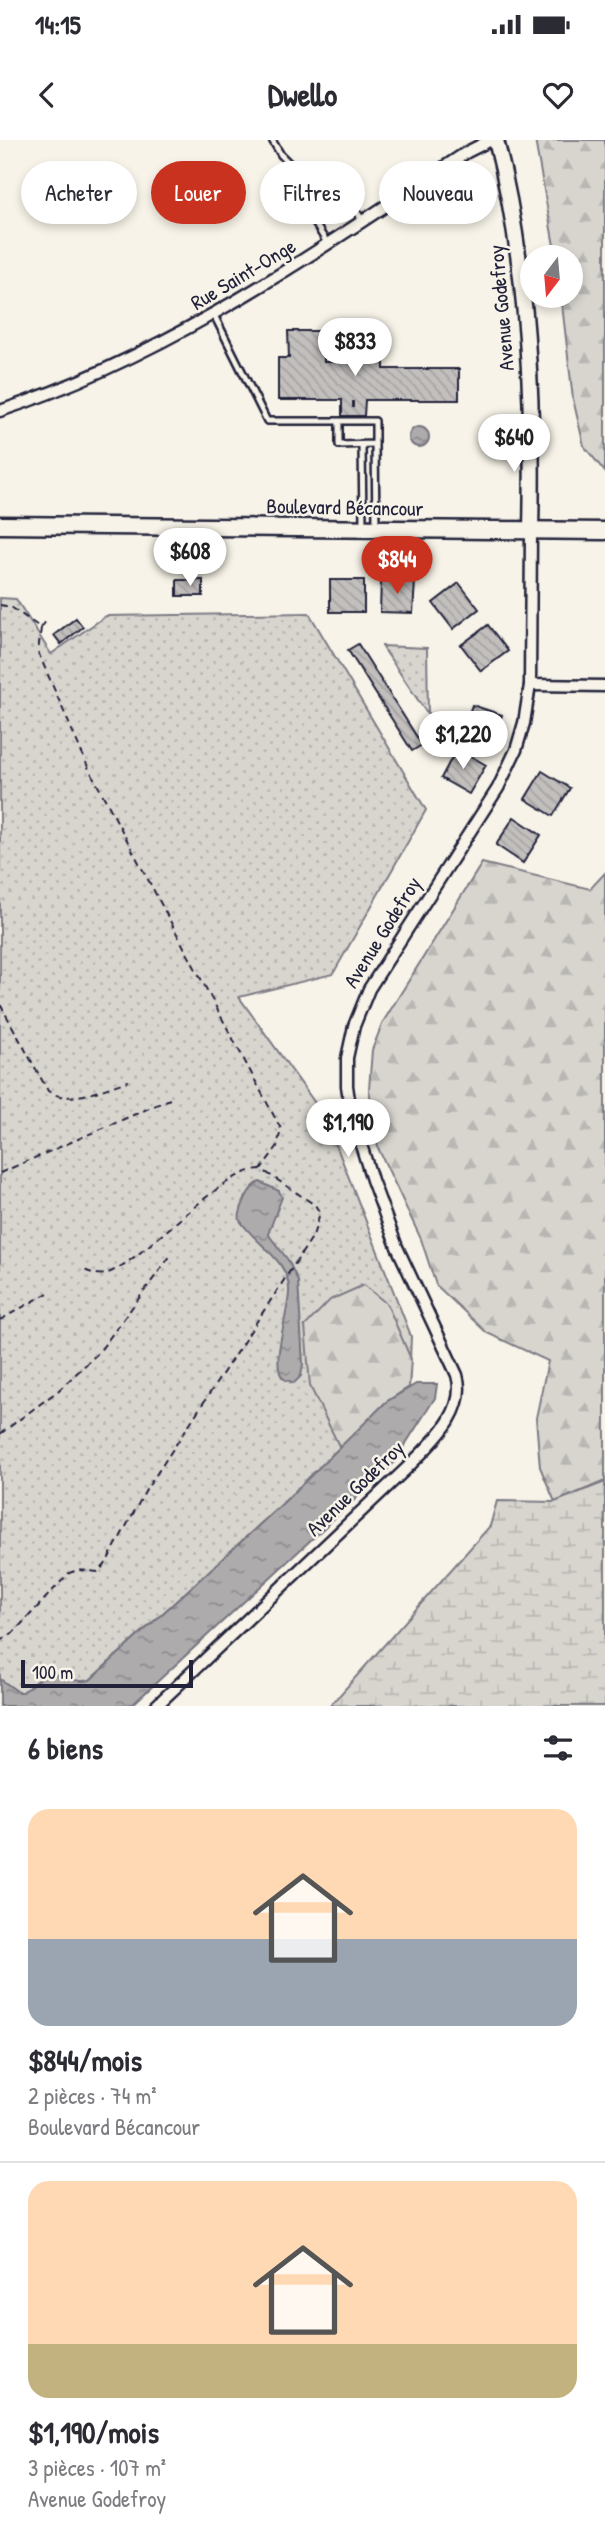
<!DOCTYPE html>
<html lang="fr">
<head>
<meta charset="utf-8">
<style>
  :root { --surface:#fff; --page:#f2f2f3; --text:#2b2b33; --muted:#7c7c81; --line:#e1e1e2; --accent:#c8321e }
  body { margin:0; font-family:"Patrick Hand",sans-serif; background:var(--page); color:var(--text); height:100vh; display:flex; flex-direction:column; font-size:26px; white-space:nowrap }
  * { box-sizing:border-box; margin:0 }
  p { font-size:23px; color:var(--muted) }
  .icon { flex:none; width:38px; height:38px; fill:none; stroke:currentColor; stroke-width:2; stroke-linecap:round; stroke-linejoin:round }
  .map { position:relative; height:1566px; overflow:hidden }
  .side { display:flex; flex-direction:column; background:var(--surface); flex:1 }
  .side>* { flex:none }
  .top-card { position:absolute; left:21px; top:21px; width:564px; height:63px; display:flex; gap:14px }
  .needle { width:46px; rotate:196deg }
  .tools { position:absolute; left:520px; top:105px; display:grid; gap:14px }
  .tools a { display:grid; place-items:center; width:63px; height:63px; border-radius:50%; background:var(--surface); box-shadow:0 4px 10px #0003; font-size:35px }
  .scale { position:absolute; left:21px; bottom:18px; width:172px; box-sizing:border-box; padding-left:7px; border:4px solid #22223b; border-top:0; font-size:19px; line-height:24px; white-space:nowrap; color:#22223b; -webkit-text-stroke:5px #f7f3e8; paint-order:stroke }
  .price { position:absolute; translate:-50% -60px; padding:0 16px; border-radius:24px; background:#fff; color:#222; font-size:23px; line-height:46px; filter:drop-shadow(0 2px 4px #0008) }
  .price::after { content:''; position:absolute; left:50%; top:42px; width:21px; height:16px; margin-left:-10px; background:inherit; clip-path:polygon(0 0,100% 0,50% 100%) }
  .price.active { background:var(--accent); color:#fff }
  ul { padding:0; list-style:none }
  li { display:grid; align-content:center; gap:14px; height:371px; padding:0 28px }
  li+li { border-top:2px solid var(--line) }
  li span { display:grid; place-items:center; height:217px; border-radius:21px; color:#555 }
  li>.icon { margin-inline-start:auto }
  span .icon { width:126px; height:126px; fill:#fffc; stroke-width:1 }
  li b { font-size:30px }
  h2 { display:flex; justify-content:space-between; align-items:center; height:84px; padding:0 28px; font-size:30px }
  .chip { padding:0 24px; border-radius:32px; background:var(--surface); box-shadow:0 4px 10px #0003; font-size:24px; line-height:63px }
  .chip.active { background:var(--accent); color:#fff }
  .status { display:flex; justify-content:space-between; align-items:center; height:49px; padding:0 35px; background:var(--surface); direction:ltr }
  .status svg { height:19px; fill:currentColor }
  header { display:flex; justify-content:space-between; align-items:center; height:91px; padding:0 28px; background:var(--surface); font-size:32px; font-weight:800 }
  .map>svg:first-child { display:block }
  .grass { fill:url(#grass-dots); stroke:#7d7c85; stroke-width:2 }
  .forest { fill:url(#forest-firs); stroke:#7d7c85; stroke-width:2 }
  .wetland { fill:url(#wetland-marsh); stroke:#7d7c85; stroke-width:2 }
  .water { fill:url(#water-ripples); stroke:#76747f; stroke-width:2 }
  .building { fill:url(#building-back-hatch); stroke:#22223b; stroke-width:2 }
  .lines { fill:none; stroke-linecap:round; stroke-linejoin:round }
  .lane-casing { stroke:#22223b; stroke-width:10 }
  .street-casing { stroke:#22223b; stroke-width:15 }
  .secondary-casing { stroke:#22223b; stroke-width:19 }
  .primary-casing { stroke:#22223b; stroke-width:21 }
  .path { stroke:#22223b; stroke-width:2; stroke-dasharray:7 5; stroke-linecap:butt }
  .lane { stroke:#f7f3e8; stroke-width:5 }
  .street { stroke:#f7f3e8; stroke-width:10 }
  .secondary { stroke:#f7f3e8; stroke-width:14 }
  .primary { stroke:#f7f3e8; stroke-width:16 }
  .labels { text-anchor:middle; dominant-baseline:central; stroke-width:5; stroke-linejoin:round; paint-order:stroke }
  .street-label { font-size:21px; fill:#22223b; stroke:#f7f3e8 }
</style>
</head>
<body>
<div class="status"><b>14:15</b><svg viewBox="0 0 49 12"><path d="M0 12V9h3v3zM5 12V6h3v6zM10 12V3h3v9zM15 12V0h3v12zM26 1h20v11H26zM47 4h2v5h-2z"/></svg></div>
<header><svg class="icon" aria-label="back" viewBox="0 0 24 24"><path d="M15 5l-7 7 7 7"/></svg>Dwello<svg class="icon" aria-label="heart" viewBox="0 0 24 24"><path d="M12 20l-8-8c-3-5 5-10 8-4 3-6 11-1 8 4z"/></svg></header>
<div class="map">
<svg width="605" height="1566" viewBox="0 0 605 1566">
  <defs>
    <pattern id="grass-dots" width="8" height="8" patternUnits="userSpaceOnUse" patternTransform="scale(1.75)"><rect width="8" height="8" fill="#d8d5cf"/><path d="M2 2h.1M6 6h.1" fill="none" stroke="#b9b7b3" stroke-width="1.8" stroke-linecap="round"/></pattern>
    <pattern id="forest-firs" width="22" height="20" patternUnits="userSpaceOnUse" patternTransform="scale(1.75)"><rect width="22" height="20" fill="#d8d5cf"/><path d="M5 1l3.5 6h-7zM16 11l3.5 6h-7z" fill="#b9b7b3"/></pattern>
    <pattern id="wetland-marsh" width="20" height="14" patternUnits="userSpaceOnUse" patternTransform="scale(1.75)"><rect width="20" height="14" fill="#d8d5cf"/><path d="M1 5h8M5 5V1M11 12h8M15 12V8" fill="none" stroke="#b9b7b3"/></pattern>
    <pattern id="water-ripples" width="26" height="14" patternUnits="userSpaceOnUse" patternTransform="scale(1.75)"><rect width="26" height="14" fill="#aeabad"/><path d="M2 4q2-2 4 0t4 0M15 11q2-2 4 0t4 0" fill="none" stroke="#8d8b8e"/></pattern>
    <pattern id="building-back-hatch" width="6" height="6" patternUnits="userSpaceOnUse" patternTransform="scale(1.75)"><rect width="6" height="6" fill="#c2bfbd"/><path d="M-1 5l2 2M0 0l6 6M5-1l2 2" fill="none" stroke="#a6a4a3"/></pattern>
  </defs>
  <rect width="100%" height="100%" fill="#f7f3e8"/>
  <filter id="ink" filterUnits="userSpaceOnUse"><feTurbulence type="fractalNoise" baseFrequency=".0143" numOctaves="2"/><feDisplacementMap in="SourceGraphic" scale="14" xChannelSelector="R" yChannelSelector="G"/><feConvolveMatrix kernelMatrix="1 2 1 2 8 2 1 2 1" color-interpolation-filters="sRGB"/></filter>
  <g filter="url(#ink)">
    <!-- grass -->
    <g class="grass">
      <path d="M0,458L16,459L51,514L106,476L309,473L426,670L333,834L239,857L325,977L411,1196L409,1247L386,1262L281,1365L90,1540C75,1545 60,1531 46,1535C38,1538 30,1547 23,1553L18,1552L0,1539Z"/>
      <polygon points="382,506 427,508 428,575"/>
    </g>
    <!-- forest -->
    <g class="forest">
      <polygon points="535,0 605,0 605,332 584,306 573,259 561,156 570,156 570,117 556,117"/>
      <polygon points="482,723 590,749 605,733 605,1341 555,1362 540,1327 536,1278 548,1221 487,1193 436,1145 421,1099 378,1008 369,949 372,910 383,882"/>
      <polygon points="364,1145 387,1164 411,1219 409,1247 386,1262 340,1308 310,1246 305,1186 330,1160"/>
    </g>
    <!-- wetland -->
    <polygon class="wetland" points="605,1342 605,1566 330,1566 490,1386 497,1361 555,1362"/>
    <!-- water -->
    <g class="water">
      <circle cx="419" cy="297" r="10"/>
      <path d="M260,1042L279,1051L282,1057L268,1094L288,1120L298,1141L303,1224L301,1236L294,1243C291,1241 287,1241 284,1239C268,1226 291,1169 289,1148C287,1118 254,1103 239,1079C241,1066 248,1047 260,1042Z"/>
      <path d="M416,1244H437L435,1258L392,1325L131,1566H0V1539L18,1552H23C30,1547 38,1538 46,1535C60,1531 75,1545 90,1540L281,1365L386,1262Z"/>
    </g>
    <!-- building -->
    <g class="building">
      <polygon points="288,191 324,191 324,222 384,222 384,229 459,229 459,260 365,260 364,276 342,276 342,260 278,260 278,218 289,218"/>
      <polygon points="381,439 415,441 413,473 380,472"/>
      <rect x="177" y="440" width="26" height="16"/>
      <rect x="330" y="440" width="34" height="32"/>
      <polygon points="459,443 479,469 453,489 433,463"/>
      <polygon points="76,478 83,487 61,504 54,495"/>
      <polygon points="488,485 508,511 481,531 461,505"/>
      <polygon points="358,504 422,605 412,611 348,510"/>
      <polygon points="472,565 502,575 492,607 461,596"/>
      <polygon points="457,608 486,625 469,654 441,638"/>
      <polygon points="542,631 570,648 553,676 525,659"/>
      <polygon points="514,677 541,695 523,723 496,705"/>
    </g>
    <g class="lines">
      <!-- lane casing -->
      <g class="lane-casing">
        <g id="lane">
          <polyline points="272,0 281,15 294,28 341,49 363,81"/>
          <polyline points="305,67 327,103"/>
          <polyline points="214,175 267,281 375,281 375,304 339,305 339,281"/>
          <polyline points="375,304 376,385"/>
          <polyline points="362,305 363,385"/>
        </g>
      </g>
      <!-- street casing -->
      <g class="street-casing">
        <g id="street">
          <path d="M0,271C174,213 315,112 467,12L491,0"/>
          <polyline points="530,545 605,546"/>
          <path d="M156,1566L407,1328C431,1303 468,1273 457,1235L397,1107L372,1040L351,973L347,946V918L354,886L369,849L498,648L516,610L524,583L530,545L531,390"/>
        </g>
      </g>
      <!-- secondary casing -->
      <g class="secondary-casing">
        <path id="secondary" d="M496,0C528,127 534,259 531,390"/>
      </g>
      <!-- primary casing -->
      <g class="primary-casing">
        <polyline id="primary" points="0,385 605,391"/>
      </g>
      <!-- path -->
      <g class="path">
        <polyline points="353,261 353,273"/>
        <polyline points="0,465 11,467 41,488 38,512 88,627 281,989 277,1007 261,1029"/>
        <polyline points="41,488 46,481"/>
        <path d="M0,864L48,951C70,966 104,948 128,941"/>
        <polyline points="0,1033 170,959"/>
        <polyline points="0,1180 48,1153"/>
        <polyline points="0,1294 59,1250 99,1212 171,1115"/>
        <path d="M0,1501L14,1492L69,1433L78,1430L98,1432L105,1425L146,1350L313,1096L320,1073L315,1065L261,1029C221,1029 150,1116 108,1133C99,1137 90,1132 82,1129"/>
      </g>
      <!-- lane -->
      <use href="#lane" class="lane"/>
      <!-- street -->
      <use href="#street" class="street"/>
      <!-- secondary -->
      <use href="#secondary" class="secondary"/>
      <!-- primary -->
      <use href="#primary" class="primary"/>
    </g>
  </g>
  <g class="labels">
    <!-- street labels -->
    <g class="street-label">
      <text transform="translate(243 134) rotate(-31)">Rue Saint-Onge</text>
      <text transform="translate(501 168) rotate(-95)">Avenue Godefroy</text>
      <text transform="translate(345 367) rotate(1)">Boulevard Bécancour</text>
      <text transform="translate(382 792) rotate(-58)">Avenue Godefroy</text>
      <text transform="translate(355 1348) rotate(-44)">Avenue Godefroy</text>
    </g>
  </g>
</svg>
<div class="tools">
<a><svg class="needle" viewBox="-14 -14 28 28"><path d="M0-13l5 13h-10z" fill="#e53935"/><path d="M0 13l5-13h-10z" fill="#7c7c81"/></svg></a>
</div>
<div class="scale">100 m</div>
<b class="price" style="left:355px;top:238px">$833</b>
<b class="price" style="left:514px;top:334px">$640</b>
<b class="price" style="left:190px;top:448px">$608</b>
<b class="price active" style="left:397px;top:456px">$844</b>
<b class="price" style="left:463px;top:631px">$1,220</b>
<b class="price" style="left:348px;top:1019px">$1,190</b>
<div class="top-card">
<a class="chip">Acheter</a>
<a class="chip active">Louer</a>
<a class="chip">Filtres</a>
<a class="chip">Nouveau</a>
</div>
</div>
<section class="side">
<h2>6 biens<svg class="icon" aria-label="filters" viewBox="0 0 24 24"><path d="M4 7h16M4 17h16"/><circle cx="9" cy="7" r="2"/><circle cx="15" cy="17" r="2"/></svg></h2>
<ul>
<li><span style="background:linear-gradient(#ffd9b3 60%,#9aa5b1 0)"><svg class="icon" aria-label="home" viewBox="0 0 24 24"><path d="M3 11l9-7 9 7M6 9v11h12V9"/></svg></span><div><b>$844/mois</b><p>2 pièces · 74 m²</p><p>Boulevard Bécancour</p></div></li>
<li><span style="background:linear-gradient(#ffd9b3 75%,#c2b280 0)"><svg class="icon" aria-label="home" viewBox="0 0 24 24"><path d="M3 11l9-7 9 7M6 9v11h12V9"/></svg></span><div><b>$1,190/mois</b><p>3 pièces · 107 m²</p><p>Avenue Godefroy</p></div></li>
</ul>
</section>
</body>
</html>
